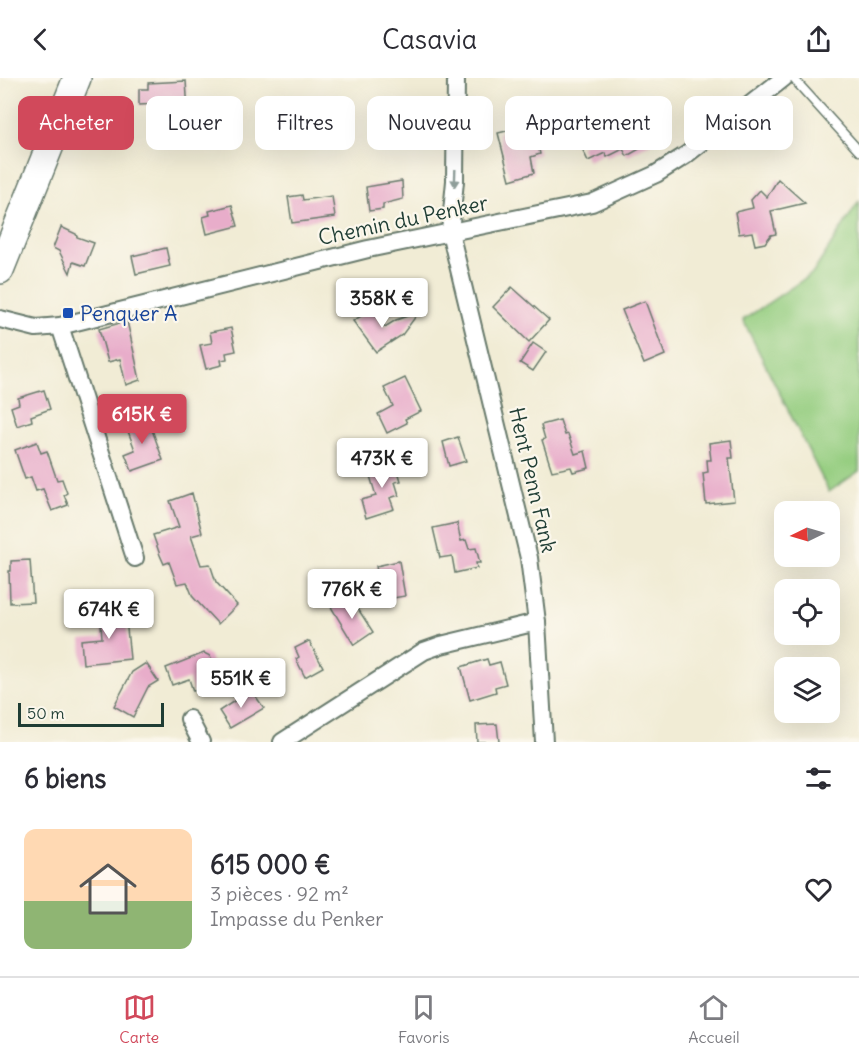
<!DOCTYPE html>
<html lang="fr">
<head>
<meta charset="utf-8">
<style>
  :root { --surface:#fff; --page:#f2f2f3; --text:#2b2b33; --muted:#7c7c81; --line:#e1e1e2; --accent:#d1495b }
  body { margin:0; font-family:Delius,sans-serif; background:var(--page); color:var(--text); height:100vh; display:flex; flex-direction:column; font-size:22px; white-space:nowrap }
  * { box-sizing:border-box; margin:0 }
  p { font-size:20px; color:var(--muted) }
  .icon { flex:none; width:33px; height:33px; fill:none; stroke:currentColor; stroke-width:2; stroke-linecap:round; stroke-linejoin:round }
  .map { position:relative; height:664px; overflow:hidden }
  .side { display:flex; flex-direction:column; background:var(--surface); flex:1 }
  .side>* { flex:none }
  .hud { position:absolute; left:18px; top:18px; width:824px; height:54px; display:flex; gap:12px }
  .needle { width:39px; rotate:265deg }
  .buttons { position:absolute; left:774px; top:423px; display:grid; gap:12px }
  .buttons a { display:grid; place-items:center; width:66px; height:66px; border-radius:12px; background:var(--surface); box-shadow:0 6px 24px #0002; font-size:30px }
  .scale { position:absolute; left:18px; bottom:15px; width:146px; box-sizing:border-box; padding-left:6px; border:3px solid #1f3d34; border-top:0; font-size:16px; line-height:21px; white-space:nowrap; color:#1f3d34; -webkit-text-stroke:4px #fbf7ec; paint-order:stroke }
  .price { position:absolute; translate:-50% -51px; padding:0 14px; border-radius:6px; background:#fff; color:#222; font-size:20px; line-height:39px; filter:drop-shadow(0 2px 3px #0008) }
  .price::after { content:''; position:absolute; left:50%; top:36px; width:18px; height:14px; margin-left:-9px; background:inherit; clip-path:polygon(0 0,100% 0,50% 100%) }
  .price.active { background:var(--accent); color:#fff }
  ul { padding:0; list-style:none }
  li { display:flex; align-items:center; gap:18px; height:150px; padding:0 24px }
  li span { display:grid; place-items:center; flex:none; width:168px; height:120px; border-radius:12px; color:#555 }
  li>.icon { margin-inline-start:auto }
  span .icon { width:72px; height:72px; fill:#fffc; stroke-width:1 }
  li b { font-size:26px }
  h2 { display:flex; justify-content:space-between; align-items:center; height:72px; padding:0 24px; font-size:26px }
  .chip { padding:0 21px; border-radius:12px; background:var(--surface); box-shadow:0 6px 24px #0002; font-size:21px; line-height:54px }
  .chip.active { background:var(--accent); color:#fff }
  header { display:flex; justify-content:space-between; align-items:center; height:78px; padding:0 24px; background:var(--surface); font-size:27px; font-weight:600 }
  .tab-bar { display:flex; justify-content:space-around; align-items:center; height:84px; border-top:2px solid var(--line); background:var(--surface); font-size:16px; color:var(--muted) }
  .tab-bar a { display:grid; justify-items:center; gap:3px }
  .tab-bar .active { color:var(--accent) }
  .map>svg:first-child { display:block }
  .green { fill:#96ce81; stroke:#5a865a; stroke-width:1.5 }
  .building { fill:#e8adca }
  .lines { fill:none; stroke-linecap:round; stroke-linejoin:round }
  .lane-casing { stroke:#687a6c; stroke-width:11 }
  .street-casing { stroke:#687a6c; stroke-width:20 }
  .primary-casing { stroke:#687a6c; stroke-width:30 }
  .lane { stroke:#fff; stroke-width:8 }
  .street { stroke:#fff; stroke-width:16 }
  .primary { stroke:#fff; stroke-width:27 }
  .oneway { fill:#8f9e9a }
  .transit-dot { fill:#1a4fb4; stroke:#fbf7ec; stroke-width:2 }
  .labels { text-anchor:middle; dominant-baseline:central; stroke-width:4.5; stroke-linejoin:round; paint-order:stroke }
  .street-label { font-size:21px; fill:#1f3d34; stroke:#fbf7ec }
  .transit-label { font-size:21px; fill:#164399; stroke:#fbf7ec; text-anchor:start }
</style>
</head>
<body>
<header><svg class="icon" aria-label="back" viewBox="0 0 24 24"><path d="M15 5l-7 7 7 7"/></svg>Casavia<svg class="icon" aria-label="share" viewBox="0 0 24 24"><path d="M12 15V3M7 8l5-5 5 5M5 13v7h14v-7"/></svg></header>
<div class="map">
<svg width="859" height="664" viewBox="0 0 859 664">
  <rect width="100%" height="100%" fill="#fbf7ec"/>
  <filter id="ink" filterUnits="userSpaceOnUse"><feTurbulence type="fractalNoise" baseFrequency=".0167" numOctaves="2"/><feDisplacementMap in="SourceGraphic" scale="12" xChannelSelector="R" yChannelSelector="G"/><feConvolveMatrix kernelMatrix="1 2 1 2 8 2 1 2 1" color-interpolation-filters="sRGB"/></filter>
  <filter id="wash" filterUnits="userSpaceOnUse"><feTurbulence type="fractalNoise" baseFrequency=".008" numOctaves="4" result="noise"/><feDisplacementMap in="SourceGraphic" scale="24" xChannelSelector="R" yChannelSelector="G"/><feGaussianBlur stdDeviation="1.35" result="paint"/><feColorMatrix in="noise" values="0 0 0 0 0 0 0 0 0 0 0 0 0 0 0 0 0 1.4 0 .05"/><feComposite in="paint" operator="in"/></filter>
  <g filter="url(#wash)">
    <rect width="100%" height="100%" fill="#f1ecd5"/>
    <!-- green -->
    <polygon class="green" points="859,123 859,393 829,414 743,242 813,195"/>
    <g id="blocks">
      <!-- building -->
      <g class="building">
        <polygon points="186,3 188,33 199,31 202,54 160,60 158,26 139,27 139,11 148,11 148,5"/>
        <polygon points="324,31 346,31 346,58 324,59 324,55 303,56 303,39 324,38"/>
        <polygon points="644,35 659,60 627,78 623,71 607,79 605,75 588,83 581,68"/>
        <polygon points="519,50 522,62 536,59 540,76 531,79 534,95 510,102 498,55"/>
        <polygon points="778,101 805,125 771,133 776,156 771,157 765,165 755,167 752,154 739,156 735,134 753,130 751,122 760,112 767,119"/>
        <polygon points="402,103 403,121 383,126 383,131 369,133 366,109"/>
        <polygon points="302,117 303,122 332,118 335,139 292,145 288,119"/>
        <polygon points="232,127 238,148 207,156 203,139 210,137 209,133"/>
        <polygon points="61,149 76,156 77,159 94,165 85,188 73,184 70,195 59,173 53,170"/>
        <polygon points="166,170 170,188 136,196 132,178"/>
        <polygon points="512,209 549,242 529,264 493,229"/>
        <polygon points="645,223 665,277 644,286 622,232"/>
        <polygon points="372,231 385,249 396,242 419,234 402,257 376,274 353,243"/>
        <polygon points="127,243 140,302 126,307 120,281 108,284 99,251"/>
        <polygon points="231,250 236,273 226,275 227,281 221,282 222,287 206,291 200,267 212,265 210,254"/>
        <polygon points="533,265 546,274 533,293 520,285"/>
        <polygon points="405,300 421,333 405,341 407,345 387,355 378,336 393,328 384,310"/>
        <polygon points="44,312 50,331 31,338 32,343 17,348 11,329 19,326 18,320"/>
        <polygon points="144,339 148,350 151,349 163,382 132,393 125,376 135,372 125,345"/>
        <polygon points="560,342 565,357 568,356 575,376 585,373 589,390 573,394 571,389 552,393 542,362 545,361 541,347"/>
        <polygon points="458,359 466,383 449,388 443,364"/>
        <polygon points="731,362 733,380 729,380 734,423 706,426 703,395 708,394 707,382 711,382 709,365"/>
        <polygon points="37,364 41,375 47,373 57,402 62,401 67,415 64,417 68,427 52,433 43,411 36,413 31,399 25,401 15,372"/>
        <polygon points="395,383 401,403 395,404 399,417 390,420 394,431 366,440 361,422 376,418 368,391"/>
        <polygon points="192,415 202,455 191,458 201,487 210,486 216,504 237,527 218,546 193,519 187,504 177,506 169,484 164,486 160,477 153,457 179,449 170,423"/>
        <polygon points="457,445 461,463 466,462 469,471 476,470 480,485 476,485 477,490 455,495 452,478 440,480 433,450"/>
        <polygon points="30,482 33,524 10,525 9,493 11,493 11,483"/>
        <polygon points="399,483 405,518 382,522 376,488"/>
        <polygon points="349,517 373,554 354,567 331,529"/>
        <polygon points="125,530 130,581 83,586 81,562 102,560 100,533"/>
        <polygon points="309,563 323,589 305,599 296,581 299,579 295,570"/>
        <polygon points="204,575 210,578 212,584 210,588 216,606 193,613 189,601 172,607 166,590"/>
        <polygon points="487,581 489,587 500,584 506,606 495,609 496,614 470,622 461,589"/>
        <polygon points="146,585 158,603 148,609 133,639 114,628 132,594"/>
        <polygon points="251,612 264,630 230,650 219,633"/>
        <polygon points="497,646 499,664 477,664 476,647"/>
      </g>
    </g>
  </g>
  <g filter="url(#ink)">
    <use href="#blocks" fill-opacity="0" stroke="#687a6c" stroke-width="1.5"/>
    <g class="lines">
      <!-- lane casing -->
      <g class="lane-casing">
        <polyline id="lane" points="793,0 859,73"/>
      </g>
      <!-- street casing -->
      <g class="street-casing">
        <g id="street">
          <polyline points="456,0 455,103 450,154 529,480 537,544 544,664"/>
          <polyline points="0,241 36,250 60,248 368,171 592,125 656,96 686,77 784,0"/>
          <polyline points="60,248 135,480"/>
          <polyline points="189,641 201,664"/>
          <polyline points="282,664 424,573 441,567 537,544"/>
        </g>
      </g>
      <!-- primary casing -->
      <g class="primary-casing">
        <polyline id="primary" points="0,192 77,0"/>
      </g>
      <!-- lane -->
      <use href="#lane" class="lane"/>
      <!-- street -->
      <use href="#street" class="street"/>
      <!-- primary -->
      <use href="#primary" class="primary"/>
    </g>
    <!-- one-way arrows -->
    <defs><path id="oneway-solid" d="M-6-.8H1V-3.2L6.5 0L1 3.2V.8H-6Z" transform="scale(1.5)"/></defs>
    <use class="oneway" href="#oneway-solid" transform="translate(455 100) rotate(92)"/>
  </g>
  <!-- markers -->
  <rect class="transit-dot" x="62" y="229" width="12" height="12" rx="3"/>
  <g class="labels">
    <!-- street labels -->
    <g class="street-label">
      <text transform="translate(403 142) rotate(-12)">Chemin du Penker</text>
      <text transform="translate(533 402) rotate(77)">Hent Penn Fank</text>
    </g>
    <!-- transit labels -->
    <g class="transit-label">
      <text x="80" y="235">Penquer A</text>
    </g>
  </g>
</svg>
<div class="buttons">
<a><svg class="needle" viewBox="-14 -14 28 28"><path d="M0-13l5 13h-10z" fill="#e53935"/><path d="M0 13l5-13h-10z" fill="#7c7c81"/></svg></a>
<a><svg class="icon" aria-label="locate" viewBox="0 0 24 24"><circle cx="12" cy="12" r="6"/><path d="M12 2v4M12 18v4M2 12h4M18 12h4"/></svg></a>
<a><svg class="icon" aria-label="layers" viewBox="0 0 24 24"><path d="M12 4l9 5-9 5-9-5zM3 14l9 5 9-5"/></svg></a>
</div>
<div class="scale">50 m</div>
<b class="price" style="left:382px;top:251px">358K €</b>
<b class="price active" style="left:142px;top:367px">615K €</b>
<b class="price" style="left:382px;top:411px">473K €</b>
<b class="price" style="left:352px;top:542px">776K €</b>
<b class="price" style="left:109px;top:562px">674K €</b>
<b class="price" style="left:241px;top:631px">551K €</b>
<div class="hud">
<a class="chip active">Acheter</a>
<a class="chip">Louer</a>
<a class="chip">Filtres</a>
<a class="chip">Nouveau</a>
<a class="chip">Appartement</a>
<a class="chip">Maison</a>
</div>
</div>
<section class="side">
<h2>6 biens<svg class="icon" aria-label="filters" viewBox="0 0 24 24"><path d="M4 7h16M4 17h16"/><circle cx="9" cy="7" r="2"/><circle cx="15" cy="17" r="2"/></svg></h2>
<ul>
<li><span style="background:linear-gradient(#ffd9b3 60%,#8fb573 0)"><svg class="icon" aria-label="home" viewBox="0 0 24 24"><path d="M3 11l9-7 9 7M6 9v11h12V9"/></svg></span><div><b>615 000 €</b><p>3 pièces · 92 m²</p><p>Impasse du Penker</p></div><svg class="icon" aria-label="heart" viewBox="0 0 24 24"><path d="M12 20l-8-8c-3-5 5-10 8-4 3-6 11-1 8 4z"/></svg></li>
</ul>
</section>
<nav class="tab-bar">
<a class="active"><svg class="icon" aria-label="map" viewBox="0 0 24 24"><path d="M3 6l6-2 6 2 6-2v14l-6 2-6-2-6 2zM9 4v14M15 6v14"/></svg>Carte</a>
<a><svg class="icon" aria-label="saved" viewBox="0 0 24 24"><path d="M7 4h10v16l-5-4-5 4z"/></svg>Favoris</a>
<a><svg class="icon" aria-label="home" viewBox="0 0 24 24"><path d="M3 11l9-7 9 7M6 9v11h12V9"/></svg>Accueil</a>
</nav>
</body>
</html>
